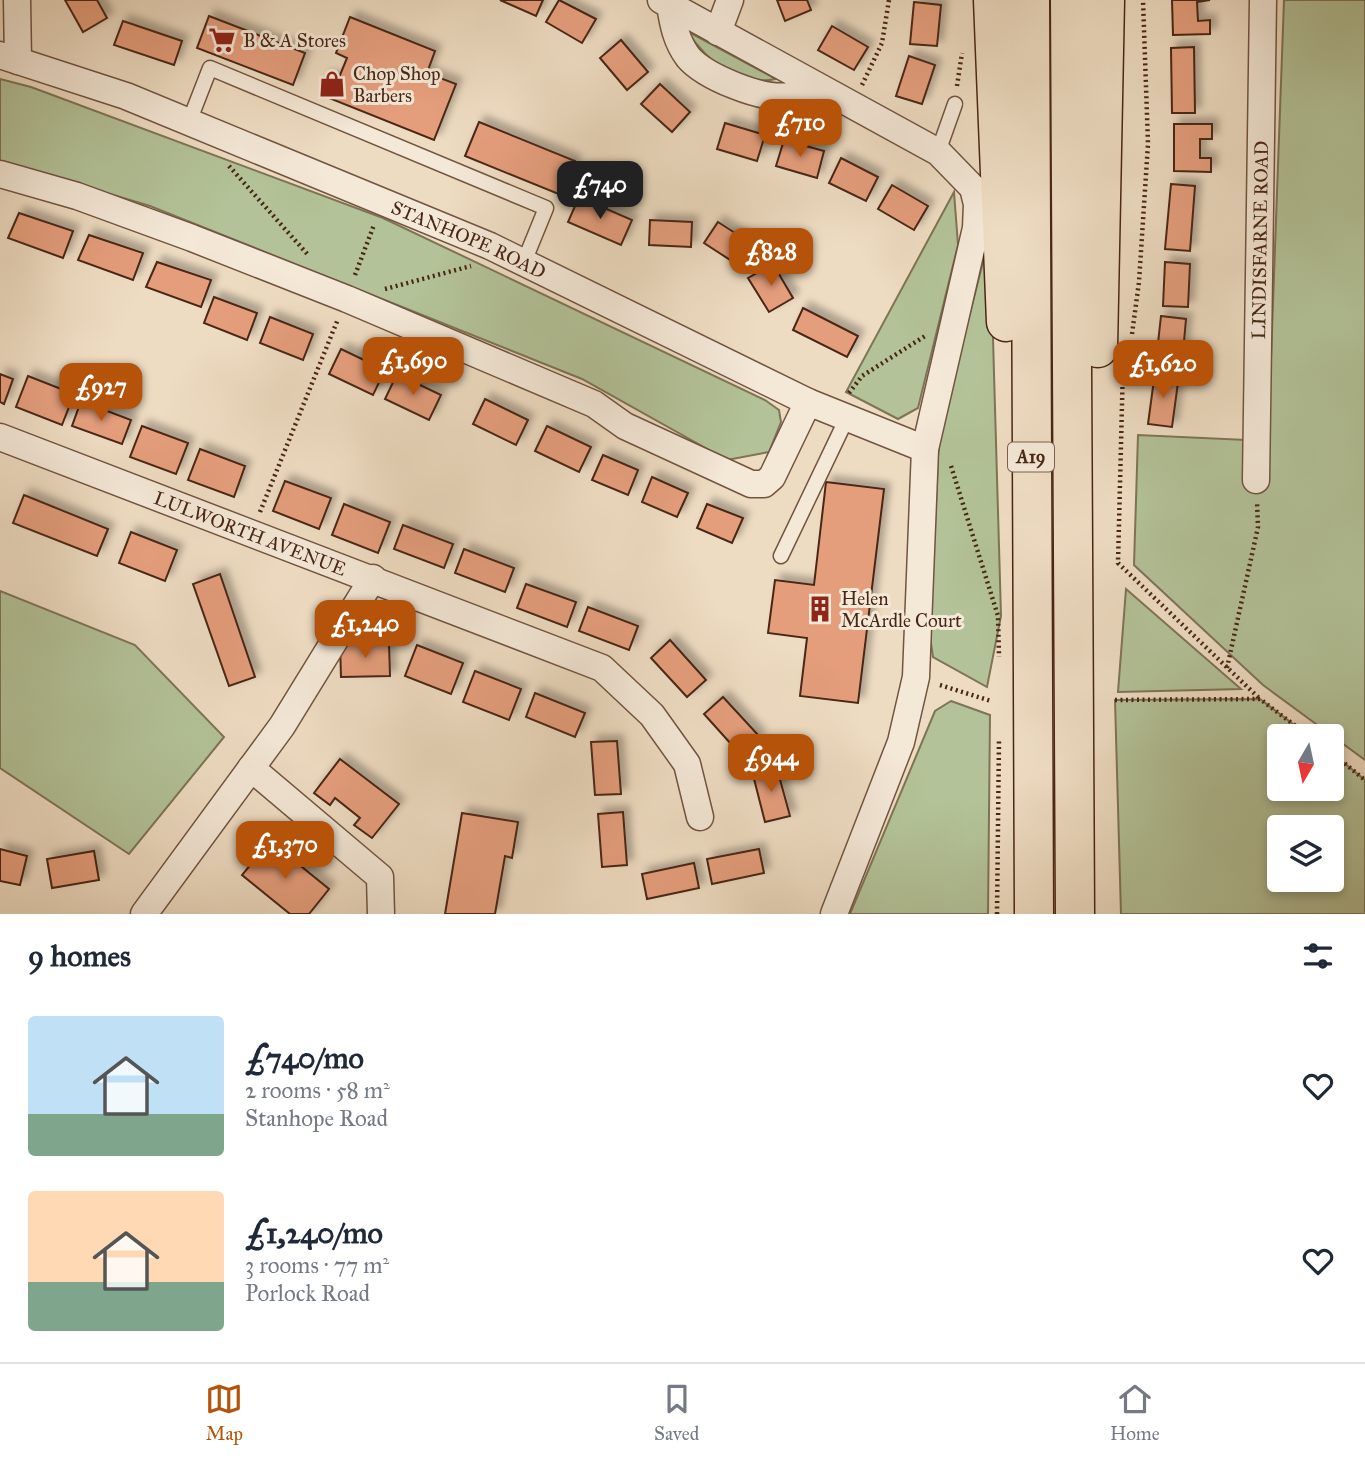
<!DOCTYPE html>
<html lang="en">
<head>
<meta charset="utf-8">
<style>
  :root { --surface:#fff; --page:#f6f6f7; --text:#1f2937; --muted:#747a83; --line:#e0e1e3; --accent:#b45309 }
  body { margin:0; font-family:"IM FELL Great Primer",serif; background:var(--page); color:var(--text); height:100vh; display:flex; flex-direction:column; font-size:26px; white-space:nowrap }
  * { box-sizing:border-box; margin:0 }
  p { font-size:23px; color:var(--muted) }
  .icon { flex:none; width:38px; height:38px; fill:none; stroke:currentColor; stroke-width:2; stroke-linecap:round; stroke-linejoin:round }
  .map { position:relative; height:914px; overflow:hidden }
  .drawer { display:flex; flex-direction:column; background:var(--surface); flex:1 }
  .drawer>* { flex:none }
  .needle { width:46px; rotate:189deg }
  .fabs { position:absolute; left:1267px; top:724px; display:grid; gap:14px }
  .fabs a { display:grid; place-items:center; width:77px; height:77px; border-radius:7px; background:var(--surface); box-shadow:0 4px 10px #0003; font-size:35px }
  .price { position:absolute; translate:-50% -60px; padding:0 16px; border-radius:14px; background:var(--accent); color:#fff; font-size:23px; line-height:46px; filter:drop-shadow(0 2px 4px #0008) }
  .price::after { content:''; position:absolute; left:50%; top:42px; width:21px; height:16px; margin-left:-10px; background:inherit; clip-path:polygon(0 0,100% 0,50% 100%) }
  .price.current { background:#222; color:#fff }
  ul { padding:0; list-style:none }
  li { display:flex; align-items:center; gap:21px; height:175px; padding:0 28px }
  li span { display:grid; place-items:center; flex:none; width:196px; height:140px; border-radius:7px; color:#555 }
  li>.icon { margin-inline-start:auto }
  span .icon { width:84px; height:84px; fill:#fffc; stroke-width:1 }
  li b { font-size:30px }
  h2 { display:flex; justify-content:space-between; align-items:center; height:84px; padding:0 28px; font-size:30px }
  .menu { display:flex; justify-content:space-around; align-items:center; height:98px; border-top:2px solid var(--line); background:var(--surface); font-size:19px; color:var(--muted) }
  .menu a { display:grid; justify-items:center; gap:4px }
  .menu .current { color:var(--accent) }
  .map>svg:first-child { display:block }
  .green { fill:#b3c298; stroke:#7e7456; stroke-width:2; fill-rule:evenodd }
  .building { fill:#e59e7b; stroke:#482615; stroke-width:2; filter:url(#shadow) }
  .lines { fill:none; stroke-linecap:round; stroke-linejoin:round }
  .lane-casing { stroke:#725440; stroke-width:17 }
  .street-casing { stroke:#725440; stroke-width:29 }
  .highway-casing { stroke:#482615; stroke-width:41 }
  .path { stroke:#482615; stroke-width:4.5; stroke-dasharray:2 3.5; stroke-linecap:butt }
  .lane { stroke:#f4e8d7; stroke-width:14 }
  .street { stroke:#f4e8d7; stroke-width:26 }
  .highway { stroke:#eedcc2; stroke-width:38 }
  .labels { text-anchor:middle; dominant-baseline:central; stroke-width:6; stroke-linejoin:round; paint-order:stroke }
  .shield { fill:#f4e8d7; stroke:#7c604f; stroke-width:2 }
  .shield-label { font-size:18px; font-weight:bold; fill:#482615 }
  .poi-label { font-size:19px; fill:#482615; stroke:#f4e8d7; text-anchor:start }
  .street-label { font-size:19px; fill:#482615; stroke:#f4e8d7 }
</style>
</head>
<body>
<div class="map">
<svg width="1365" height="914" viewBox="0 0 1365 914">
  <defs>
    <filter id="shadow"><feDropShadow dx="6" dy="-6" stdDeviation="3.5" flood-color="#0004"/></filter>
  </defs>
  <rect width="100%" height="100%" fill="#eedcc2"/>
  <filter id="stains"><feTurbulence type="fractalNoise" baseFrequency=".00286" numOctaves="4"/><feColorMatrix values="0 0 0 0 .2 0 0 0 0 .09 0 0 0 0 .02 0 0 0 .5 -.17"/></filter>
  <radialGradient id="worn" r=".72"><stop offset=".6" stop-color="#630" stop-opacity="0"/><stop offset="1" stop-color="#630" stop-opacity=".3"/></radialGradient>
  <!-- green -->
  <g class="green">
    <polygon points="1284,0 1365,0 1365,760 1263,685 1134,565 1138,435 1268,441"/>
    <path d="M687,31L776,79C738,87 707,61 687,31Z"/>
    <polygon points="0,79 31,87 383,218 765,400 779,410 781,422 769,452 727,460 582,379 150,206 0,161"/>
    <polygon points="954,192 958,245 918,408 898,419 846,392"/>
    <polygon points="990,234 1001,616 987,687 933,657 930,637 939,436"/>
    <polygon points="1126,589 1241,689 1118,692"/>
    <polygon points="0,591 135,645 224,737 129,854 0,768"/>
    <path d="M1260,699L1310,737H1279V789H1332V753L1365,780V914H1121L1115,700ZM1279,828H1332V880H1279Z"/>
    <polygon points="951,701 990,715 988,914 850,914 935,711"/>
  </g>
  <!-- building -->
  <g class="building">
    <polygon points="65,0 97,0 107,18 83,32"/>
    <polygon points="500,0 543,0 536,16"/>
    <polygon points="559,0 596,19 582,43 546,22"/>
    <polygon points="777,0 807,0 811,10 785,21"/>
    <polygon points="1172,0 1210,0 1197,2 1198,21 1210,20 1210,34 1173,35"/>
    <polygon points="914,2 941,5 937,46 910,44"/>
    <polygon points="209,16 305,53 293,85 197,48"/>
    <polygon points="350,17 435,51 427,73 456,84 434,140 319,94 326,76 338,80 347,58 336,53"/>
    <polygon points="123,21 182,41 174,65 114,45"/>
    <polygon points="832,26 868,47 854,70 818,50"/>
    <polygon points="621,40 648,72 627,90 600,58"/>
    <polygon points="1194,47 1195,113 1172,113 1171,48"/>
    <polygon points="909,56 935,65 922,104 896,96"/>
    <polygon points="660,84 690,112 672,132 641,104"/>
    <polygon points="479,122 575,161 561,195 465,156"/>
    <polygon points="725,123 765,135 757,161 717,149"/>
    <polygon points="1174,124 1212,124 1212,139 1200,139 1200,158 1211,158 1211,172 1174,171"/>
    <polygon points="784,140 824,151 817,178 776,166"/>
    <polygon points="841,158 878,177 866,201 829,183"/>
    <polygon points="1171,184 1195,186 1190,251 1165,249"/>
    <polygon points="892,185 928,206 914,230 878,209"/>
    <polygon points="579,197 632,220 621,245 568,222"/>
    <polygon points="19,213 73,231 63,258 8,238"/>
    <polygon points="650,220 692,222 691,247 649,245"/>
    <polygon points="718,222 752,244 738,265 704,243"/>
    <polygon points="89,235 143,253 133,280 78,260"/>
    <polygon points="157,262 211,280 201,307 146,287"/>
    <polygon points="1165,262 1190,264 1188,307 1163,306"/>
    <polygon points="773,264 793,298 769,312 748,278"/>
    <polygon points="214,297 257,313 247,340 204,323"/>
    <polygon points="803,308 858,336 847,357 793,330"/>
    <polygon points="1161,316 1186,319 1182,364 1156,361"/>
    <polygon points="270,317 313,334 303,360 260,343"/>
    <polygon points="341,349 385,370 373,395 329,374"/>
    <polygon points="1155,372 1179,375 1172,427 1148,424"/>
    <polygon points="0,374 13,379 4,404 0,402"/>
    <polygon points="397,374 441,395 429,420 385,399"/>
    <polygon points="28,376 74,394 62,425 16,407"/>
    <polygon points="485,399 528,420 516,445 473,424"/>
    <polygon points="81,401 131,420 122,444 72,426"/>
    <polygon points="142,426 188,443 176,474 130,457"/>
    <polygon points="547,426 591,447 579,472 535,451"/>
    <polygon points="200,449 245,466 234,497 188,480"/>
    <polygon points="603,455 638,470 628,495 592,480"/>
    <polygon points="652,477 688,493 677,517 642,502"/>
    <polygon points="285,481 331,498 319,529 273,511"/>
    <polygon points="826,482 884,489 858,703 800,696 807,638 768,633 775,580 814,585"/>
    <polygon points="24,495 108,529 97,556 13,523"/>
    <polygon points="344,504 390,522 378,553 332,535"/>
    <polygon points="707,504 743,518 732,543 697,528"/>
    <polygon points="403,525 453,544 444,568 394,549"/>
    <polygon points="131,532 177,550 165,581 119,563"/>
    <polygon points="464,549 514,568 505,592 455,573"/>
    <polygon points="220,574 255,677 229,686 193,584"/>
    <polygon points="526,584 576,602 567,627 517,608"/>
    <polygon points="588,607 638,626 629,650 579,631"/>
    <polygon points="670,640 706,680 687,697 651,658"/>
    <polygon points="389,643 390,676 341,677 340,644"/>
    <polygon points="417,645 463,663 451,694 405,676"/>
    <polygon points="475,671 521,689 509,720 463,702"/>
    <polygon points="535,693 585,713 575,737 526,717"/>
    <polygon points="723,697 759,736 740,754 704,714"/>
    <polygon points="617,741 621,794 595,795 591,742"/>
    <polygon points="340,759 399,804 372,838 354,825 360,818 335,798 330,805 314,793"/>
    <polygon points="776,765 790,816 765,822 752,771"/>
    <polygon points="623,812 627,865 602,867 598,814"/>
    <polygon points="462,813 518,822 512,858 505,856 495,914 445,914"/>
    <polygon points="270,841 329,889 309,914 290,914 242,875"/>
    <polygon points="0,849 27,856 20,885 0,881"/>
    <polygon points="759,849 764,873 712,884 707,859"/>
    <polygon points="94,851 99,880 52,888 47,859"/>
    <polygon points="694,863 699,888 647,899 642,874"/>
  </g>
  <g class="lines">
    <!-- lane casing -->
    <g class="lane-casing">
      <g id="lane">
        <polyline points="189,122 210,68 546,208 524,262"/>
        <polyline points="938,152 955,104"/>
        <polyline points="781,556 846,420"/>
      </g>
    </g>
    <!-- street casing -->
    <g class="street-casing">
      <g id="street">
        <polyline points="17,0 18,61"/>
        <polyline points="661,0 938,152 973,188 977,204 976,228 925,449 916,677 901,742 834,914"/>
        <path d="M670,5C673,24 676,41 688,57C705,77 762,100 788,96C797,94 806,89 814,85"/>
        <polyline points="718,32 730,0"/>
        <path id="s1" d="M0,55L126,96L490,246L808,402L925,449"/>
        <polyline points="0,174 77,196 192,238 347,299 594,404 625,426 751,484 764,484 772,477 808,402"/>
        <path id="s2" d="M0,437L602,668L652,715L687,764L700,817"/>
        <path id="s3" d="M1256,480L1263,0"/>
        <polyline points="251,768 380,877 381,914"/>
        <polyline points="144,914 282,726 373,578"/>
      </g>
    </g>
    <!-- highway casing -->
    <g class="highway-casing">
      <g id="highway">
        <polyline points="993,0 1006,322"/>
        <polyline points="1030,0 1034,914"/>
        <polyline points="1070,0 1075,914"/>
        <polyline points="1098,348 1105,0"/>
      </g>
    </g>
    <!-- path -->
    <g class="path">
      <polyline points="862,85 882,43 889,0"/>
      <polyline points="957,86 962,53"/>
      <polyline points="229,166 309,256"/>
      <polyline points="355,275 374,225"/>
      <polyline points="385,289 471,266"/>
      <polyline points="1132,334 1139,282 1148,144 1143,0"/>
      <polyline points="1123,365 1118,563 1260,699"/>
      <polyline points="849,393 862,376 925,336"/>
      <polyline points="951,466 998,616 999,657"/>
      <polyline points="260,512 338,319"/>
      <polyline points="1227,668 1258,527 1257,502"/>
      <polyline points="940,685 991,701"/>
      <polyline points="1115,700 1260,699 1310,737"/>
      <polyline points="1332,753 1365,780"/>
      <polyline points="997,914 999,739"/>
    </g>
    <!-- lane -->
    <use href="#lane" class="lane"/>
    <!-- street -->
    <use href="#street" class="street"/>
    <!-- highway -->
    <use href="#highway" class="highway"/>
  </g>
  <!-- icons -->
  <defs>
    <g id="supermarket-bare" transform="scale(2.1)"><path d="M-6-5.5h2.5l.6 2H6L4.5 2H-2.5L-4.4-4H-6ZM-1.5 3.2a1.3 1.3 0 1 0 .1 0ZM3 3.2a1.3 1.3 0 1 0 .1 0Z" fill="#8f2418" stroke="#f4e8d7" stroke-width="2.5" paint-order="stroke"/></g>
    <g id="shop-bare" transform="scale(2.1)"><path d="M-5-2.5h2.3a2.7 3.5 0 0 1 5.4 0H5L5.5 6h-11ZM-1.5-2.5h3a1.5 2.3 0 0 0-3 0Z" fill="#8f2418" stroke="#f4e8d7" stroke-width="2.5" paint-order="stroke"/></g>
    <g id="building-bare" transform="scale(2.1)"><path d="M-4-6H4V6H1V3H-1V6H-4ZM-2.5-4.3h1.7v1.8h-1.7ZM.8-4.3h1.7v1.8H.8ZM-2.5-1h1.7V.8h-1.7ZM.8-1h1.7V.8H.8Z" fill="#8f2418" stroke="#f4e8d7" stroke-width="2.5" paint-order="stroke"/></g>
  </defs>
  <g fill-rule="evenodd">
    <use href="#supermarket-bare" x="222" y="40"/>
    <use href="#shop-bare" x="332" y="84"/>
    <use href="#building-bare" x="820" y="609"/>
  </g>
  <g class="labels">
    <!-- shield labels -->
    <rect class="shield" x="1008" y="442.5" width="46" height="29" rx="5"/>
    <g class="shield-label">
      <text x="1031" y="457">A19</text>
    </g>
    <!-- poi labels -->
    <g class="poi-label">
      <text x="243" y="40">B &amp; A Stores</text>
      <text x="353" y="73">Chop Shop<tspan x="353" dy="22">Barbers</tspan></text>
      <text x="841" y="598">Helen<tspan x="841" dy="22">McArdle Court</tspan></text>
    </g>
    <!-- street labels -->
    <g class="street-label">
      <text stroke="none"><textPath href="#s1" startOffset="504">STANHOPE ROAD</textPath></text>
      <text stroke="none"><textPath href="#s3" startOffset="240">LINDISFARNE ROAD</textPath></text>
      <text stroke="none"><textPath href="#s2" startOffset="268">LULWORTH AVENUE</textPath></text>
    </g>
  </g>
  <rect width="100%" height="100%" filter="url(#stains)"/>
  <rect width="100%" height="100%" fill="url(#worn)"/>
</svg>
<div class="fabs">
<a><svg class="needle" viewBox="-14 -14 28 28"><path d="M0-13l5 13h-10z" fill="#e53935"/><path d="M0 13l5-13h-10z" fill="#747a83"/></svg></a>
<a><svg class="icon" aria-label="layers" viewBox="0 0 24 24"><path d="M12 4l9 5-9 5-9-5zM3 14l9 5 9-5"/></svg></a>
</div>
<b class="price" style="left:800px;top:159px">£710</b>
<b class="price current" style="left:600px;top:221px">£740</b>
<b class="price" style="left:771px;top:288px">£828</b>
<b class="price" style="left:413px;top:397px">£1,690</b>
<b class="price" style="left:1163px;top:400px">£1,620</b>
<b class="price" style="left:101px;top:423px">£927</b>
<b class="price" style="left:365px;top:660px">£1,240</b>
<b class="price" style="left:771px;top:794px">£944</b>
<b class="price" style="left:285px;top:881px">£1,370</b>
</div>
<section class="drawer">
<h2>9 homes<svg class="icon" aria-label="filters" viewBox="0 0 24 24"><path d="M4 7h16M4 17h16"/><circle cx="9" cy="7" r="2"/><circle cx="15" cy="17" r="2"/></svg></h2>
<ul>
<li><span style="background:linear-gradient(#bfe0f5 70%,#7fa58c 0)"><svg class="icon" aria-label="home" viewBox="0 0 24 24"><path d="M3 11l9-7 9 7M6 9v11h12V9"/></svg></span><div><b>£740/mo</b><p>2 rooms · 58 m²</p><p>Stanhope Road</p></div><svg class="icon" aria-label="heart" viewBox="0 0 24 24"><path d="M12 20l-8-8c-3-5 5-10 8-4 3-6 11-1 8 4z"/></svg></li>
<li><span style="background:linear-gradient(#ffd9b3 65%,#7fa58c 0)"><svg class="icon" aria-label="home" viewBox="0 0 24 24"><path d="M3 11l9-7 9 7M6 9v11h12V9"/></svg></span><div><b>£1,240/mo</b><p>3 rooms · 77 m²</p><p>Porlock Road</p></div><svg class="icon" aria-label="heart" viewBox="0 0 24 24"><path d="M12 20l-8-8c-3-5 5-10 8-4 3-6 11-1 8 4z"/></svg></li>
</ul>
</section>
<nav class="menu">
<a class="current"><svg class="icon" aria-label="map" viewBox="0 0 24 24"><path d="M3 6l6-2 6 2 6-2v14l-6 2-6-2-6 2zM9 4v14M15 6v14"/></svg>Map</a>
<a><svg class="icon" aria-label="saved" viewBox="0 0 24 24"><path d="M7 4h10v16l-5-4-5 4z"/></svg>Saved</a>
<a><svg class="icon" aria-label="home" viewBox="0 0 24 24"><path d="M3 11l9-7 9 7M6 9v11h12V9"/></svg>Home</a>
</nav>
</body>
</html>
